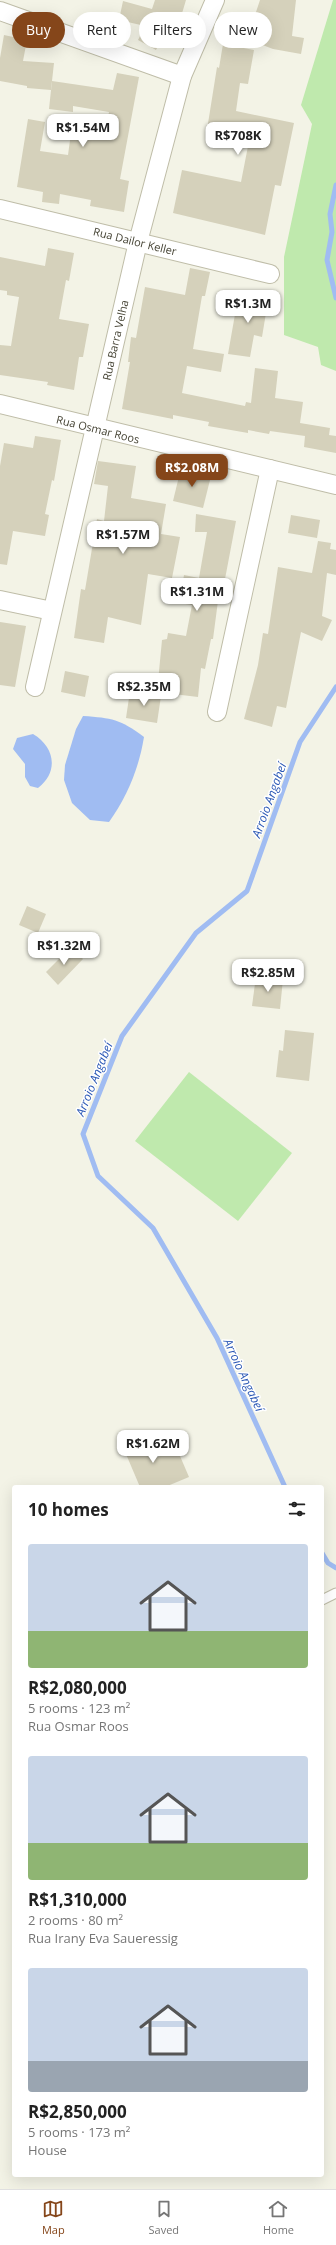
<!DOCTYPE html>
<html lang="en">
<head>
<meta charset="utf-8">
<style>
  :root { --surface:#fff; --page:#f6f6f6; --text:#222; --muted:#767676; --line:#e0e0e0; --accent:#85461a }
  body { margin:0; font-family:"Open Sans",sans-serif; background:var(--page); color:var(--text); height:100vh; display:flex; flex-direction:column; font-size:15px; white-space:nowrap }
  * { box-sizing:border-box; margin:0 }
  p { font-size:13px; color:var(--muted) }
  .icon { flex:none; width:22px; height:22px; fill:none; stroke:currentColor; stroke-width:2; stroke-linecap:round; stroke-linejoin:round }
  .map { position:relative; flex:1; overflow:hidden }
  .side { position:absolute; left:12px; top:1485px; width:312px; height:692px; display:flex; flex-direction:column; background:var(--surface); border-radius:4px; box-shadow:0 4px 16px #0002 }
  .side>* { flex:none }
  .banner { position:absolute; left:12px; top:12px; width:312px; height:36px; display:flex; gap:8px }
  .price { position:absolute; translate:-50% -34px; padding:0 9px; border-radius:8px; background:#fff; color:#222; font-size:13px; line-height:26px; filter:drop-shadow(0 1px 2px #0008) }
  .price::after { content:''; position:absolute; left:50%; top:24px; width:12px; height:9px; margin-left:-6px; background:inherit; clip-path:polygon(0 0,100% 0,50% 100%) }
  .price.on { background:var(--accent); color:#fff }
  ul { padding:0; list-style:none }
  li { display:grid; align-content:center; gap:8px; height:212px; padding:0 16px }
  li span { display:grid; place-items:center; height:124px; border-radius:4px; color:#555 }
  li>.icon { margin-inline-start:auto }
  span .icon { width:72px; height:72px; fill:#fffc; stroke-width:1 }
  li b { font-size:17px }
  h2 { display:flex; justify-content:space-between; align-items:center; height:48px; padding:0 16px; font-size:17px }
  .chip { padding:0 14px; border-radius:18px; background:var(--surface); box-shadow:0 4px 16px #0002; font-size:14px; line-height:36px }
  .chip.on { background:var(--accent); color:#fff }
  .tabs { display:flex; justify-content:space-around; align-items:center; height:56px; border-top:1px solid var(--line); background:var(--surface); font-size:11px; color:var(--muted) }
  .tabs a { display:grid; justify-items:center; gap:2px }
  .tabs .on { color:var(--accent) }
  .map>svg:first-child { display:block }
  .green { fill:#bfe9ad }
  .water { fill:#a0bcf2 }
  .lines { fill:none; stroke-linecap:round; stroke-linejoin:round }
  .stream { stroke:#a0bcf2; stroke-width:5 }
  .building { fill:#d5d1bb }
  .lane-casing { stroke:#bfbda8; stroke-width:11 }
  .street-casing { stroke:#bfbda8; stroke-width:20 }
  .lane { stroke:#fff; stroke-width:9 }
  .street { stroke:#fff; stroke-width:18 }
  .labels { text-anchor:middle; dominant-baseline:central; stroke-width:3; stroke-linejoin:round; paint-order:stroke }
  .street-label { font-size:11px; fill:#464435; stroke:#fff }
  .water-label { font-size:12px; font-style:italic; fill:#2b58b5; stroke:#fff }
</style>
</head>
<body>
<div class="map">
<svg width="336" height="2189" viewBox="0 0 336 2189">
  <rect width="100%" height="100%" fill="#f3f3e6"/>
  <!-- green -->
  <g class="green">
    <polygon points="333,0 336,0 336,371 321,365 318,347 284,335 284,257 312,124 301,105"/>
    <polygon points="189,1072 292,1153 238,1221 135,1141"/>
  </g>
  <!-- water -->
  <g class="water">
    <path d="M83,716C112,718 120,719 144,737C139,768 127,797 109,822L90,820L72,803L64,780L65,765L76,729Z"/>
    <path d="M33,734C55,747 59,772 38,788L30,786L25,777V764L13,749L17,738Z"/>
  </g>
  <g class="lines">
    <!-- stream -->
    <g class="stream">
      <polyline points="336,185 330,214 332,232 327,260 336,298"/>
      <polyline points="285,1487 217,1338 153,1228 98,1176 83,1134 122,1036 196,933 247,891 300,742 336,687"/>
      <polyline points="322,1553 328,1563 336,1568"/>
    </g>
  </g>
  <!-- building -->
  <g class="building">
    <polygon points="155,0 186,0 180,20 172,18 156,50 138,40 145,26 119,20 123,1 152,9"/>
    <polygon points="260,0 296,0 292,36 304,38 301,54 273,49 247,39"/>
    <polygon points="4,35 27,40 23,61 54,63 51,90 27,88 27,86 0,81 0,58"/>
    <polygon points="223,44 254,50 248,84 240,83 236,111 294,123 281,186 275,185 265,235 173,213 182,170 241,182 249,141 206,136 217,67 219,68"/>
    <polygon points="117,73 139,77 120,179 129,181 124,212 90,206 91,200 60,194 59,204 42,202 43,192 17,187 28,119 45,122 40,151 68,155 71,133 104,137 109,112 73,106 73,112 49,109 52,81 113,90"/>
    <polygon points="48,248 74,253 69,281 66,280 59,319 89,324 83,357 79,357 74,390 47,385 48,382 0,375 0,345 11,346 19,297 7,295 7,291 0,290 0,257 45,266"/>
    <polygon points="190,268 210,272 205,296 202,296 193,349 224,354 221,372 187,366 182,393 245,406 246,402 251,403 255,368 278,371 275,398 303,402 300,423 330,428 329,435 336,436 336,453 304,447 305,436 270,431 269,434 248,430 248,433 208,426 209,422 173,415 173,419 122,409 130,362 128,362 131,337 136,338 145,287 185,295"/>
    <polygon points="250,292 269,295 262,337 254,335 250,357 228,354 237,303 248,305"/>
    <polygon points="35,436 61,440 54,481 52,480 45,514 49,515 45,536 13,531 7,565 0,564 0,466 4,443 33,448"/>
    <polygon points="98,461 136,466 131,498 166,504 161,534 180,537 172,578 148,574 141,625 108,617 104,643 74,638 81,589 85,590 97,519 104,521 108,486 94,484"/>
    <polygon points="181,468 211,476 203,508 173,501"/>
    <polygon points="196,514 236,521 225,579 221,578 213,639 211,639 205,669 201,668 198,697 157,692 162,640 167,639 168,633 186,636 192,605 179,603 184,575 199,578 207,532 195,532"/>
    <polygon points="291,515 320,520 317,538 288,533"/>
    <polygon points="318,541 331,543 330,549 336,550 336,575 327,573 322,616 332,620 322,641 301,632 286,708 277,706 272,727 244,719 258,665 263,633 268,634 278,567 312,573"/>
    <polygon points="0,622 26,626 15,687 0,685"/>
    <polygon points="65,671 89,676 85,697 61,692"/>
    <polygon points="130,691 161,696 157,723 126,718"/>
    <polygon points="27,906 46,914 38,933 19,925"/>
    <polygon points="71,947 83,959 58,985 46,972"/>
    <polygon points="256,976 283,979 280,1009 252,1006"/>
    <polygon points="285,1030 314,1033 309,1081 276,1077 279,1050 283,1051"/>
    <polygon points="141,1431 153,1459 177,1449 189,1477 165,1487 140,1487 120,1440"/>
  </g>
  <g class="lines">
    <!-- lane casing -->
    <g class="lane-casing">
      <polyline id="lane" points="322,1600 336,1593"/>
    </g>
    <!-- street casing -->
    <g class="street-casing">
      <g id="street">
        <polyline points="0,11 182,76"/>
        <polyline points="0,209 270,274"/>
        <polyline points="0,404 336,485"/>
        <polyline points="0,600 52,611"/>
        <polyline points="35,687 138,242 182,76 215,0"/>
        <polyline points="217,712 270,469"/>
      </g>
    </g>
    <!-- lane -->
    <use href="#lane" class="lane"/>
    <!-- street -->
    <use href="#street" class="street"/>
  </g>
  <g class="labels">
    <!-- street labels -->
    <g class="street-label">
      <text transform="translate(135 241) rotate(14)">Rua Dailor Keller</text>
      <text transform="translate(115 340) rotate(-77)">Rua Barra Velha</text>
      <text transform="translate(98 429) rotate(14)">Rua Osmar Roos</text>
    </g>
    <!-- water labels -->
    <g class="water-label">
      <text transform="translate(269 800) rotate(-70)">Arroio Angabeí</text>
      <text transform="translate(94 1079) rotate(-68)">Arroio Angabeí</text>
      <text transform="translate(244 1375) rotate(65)">Arroio Angabeí</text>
    </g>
  </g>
</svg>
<b class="price" style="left:83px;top:148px">R$1.54M</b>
<b class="price" style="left:238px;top:156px">R$708K</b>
<b class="price" style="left:248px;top:324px">R$1.3M</b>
<b class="price on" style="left:192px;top:488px">R$2.08M</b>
<b class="price" style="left:123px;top:555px">R$1.57M</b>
<b class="price" style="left:197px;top:612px">R$1.31M</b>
<b class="price" style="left:144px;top:707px">R$2.35M</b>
<b class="price" style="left:64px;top:966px">R$1.32M</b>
<b class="price" style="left:268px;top:993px">R$2.85M</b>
<b class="price" style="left:153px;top:1464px">R$1.62M</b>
<div class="banner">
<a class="chip on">Buy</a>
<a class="chip">Rent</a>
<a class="chip">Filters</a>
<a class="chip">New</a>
</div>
<section class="side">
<h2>10 homes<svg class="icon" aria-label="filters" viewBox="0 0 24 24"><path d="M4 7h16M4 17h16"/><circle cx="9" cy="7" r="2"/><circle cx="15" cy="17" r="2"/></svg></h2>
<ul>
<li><span style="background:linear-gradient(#c9d6e8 70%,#8fb573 0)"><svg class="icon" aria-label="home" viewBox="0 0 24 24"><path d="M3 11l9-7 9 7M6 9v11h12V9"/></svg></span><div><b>R$2,080,000</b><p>5 rooms · 123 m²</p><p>Rua Osmar Roos</p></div></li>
<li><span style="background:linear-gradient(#c9d6e8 70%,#8fb573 0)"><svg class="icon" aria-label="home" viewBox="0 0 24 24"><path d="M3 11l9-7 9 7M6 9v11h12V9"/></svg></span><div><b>R$1,310,000</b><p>2 rooms · 80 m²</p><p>Rua Irany Eva Saueressig</p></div></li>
<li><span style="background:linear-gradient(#c9d6e8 75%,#9aa5b1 0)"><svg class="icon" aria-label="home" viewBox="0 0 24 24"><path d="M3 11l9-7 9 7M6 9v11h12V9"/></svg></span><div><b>R$2,850,000</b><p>5 rooms · 173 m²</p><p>House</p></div></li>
</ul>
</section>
</div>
<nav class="tabs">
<a class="on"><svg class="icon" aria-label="map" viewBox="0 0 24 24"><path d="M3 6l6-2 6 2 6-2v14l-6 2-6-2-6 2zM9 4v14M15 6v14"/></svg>Map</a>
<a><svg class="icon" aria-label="saved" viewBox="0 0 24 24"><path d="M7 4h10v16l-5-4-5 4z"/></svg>Saved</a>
<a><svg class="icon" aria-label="home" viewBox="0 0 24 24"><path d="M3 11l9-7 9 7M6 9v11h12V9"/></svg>Home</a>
</nav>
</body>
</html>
